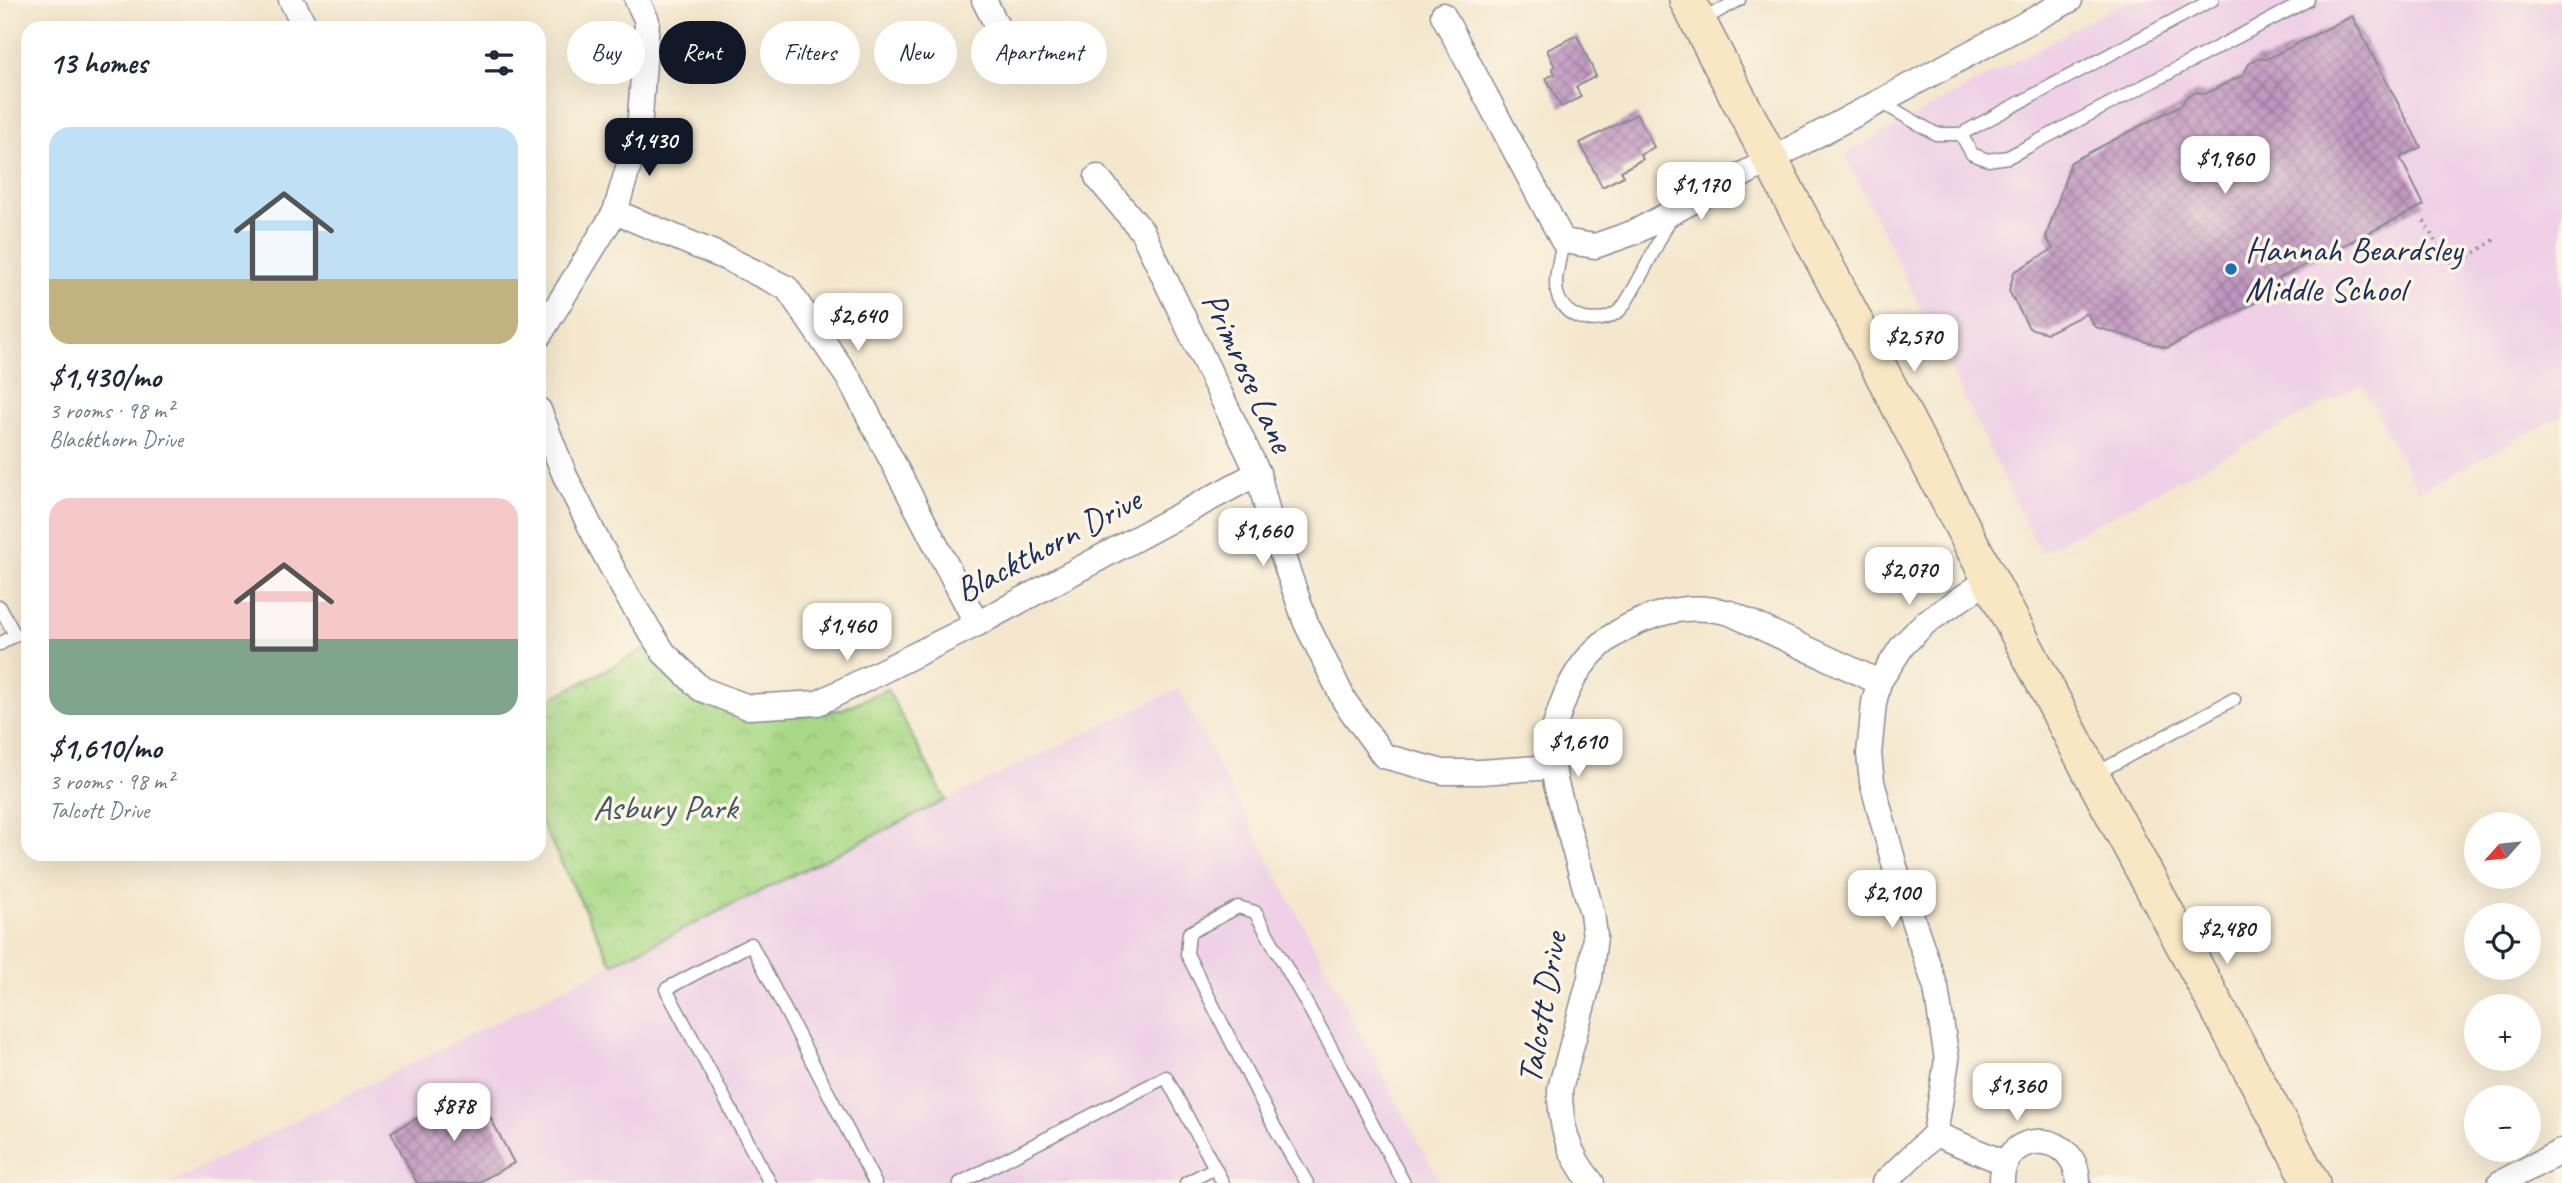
<!DOCTYPE html>
<html lang="en">
<head>
<meta charset="utf-8">
<style>
  :root { --surface:#fff; --page:#f2f2f3; --text:#1f2937; --muted:#747a83; --accent:#111827 }
  body { margin:0; font-family:Caveat,sans-serif; background:var(--page); color:var(--text); height:100vh; display:flex; flex-direction:column; font-size:26px; white-space:nowrap }
  * { box-sizing:border-box; margin:0 }
  p { font-size:23px; color:var(--muted) }
  .icon { flex:none; width:38px; height:38px; fill:none; stroke:currentColor; stroke-width:2; stroke-linecap:round; stroke-linejoin:round }
  .map { position:relative; flex:1; overflow:hidden }
  .side { position:absolute; left:21px; top:21px; width:525px; height:840px; display:flex; flex-direction:column; background:var(--surface); border-radius:21px; box-shadow:0 7px 28px #0002 }
  .side>* { flex:none }
  .top-card { position:absolute; left:567px; top:21px; width:665px; height:63px; display:flex; gap:14px }
  .needle { width:46px; rotate:243deg }
  .tools { position:absolute; left:2464px; top:812px; display:grid; gap:14px }
  .tools a { display:grid; place-items:center; width:77px; height:77px; border-radius:50%; background:var(--surface); box-shadow:0 7px 28px #0002; font-size:35px }
  .price { position:absolute; translate:-50% -60px; padding:0 16px; border-radius:14px; background:#fff; color:#222; font-size:23px; line-height:46px; filter:drop-shadow(0 2px 4px #0008) }
  .price::after { content:''; position:absolute; left:50%; top:42px; width:21px; height:16px; margin-left:-10px; background:inherit; clip-path:polygon(0 0,100% 0,50% 100%) }
  .price.selected { background:var(--accent); color:#fff }
  ul { padding:0; list-style:none }
  li { display:grid; align-content:center; gap:14px; height:371px; padding:0 28px }
  li span { display:grid; place-items:center; height:217px; border-radius:21px; color:#555 }
  li>.icon { margin-inline-start:auto }
  span .icon { width:126px; height:126px; fill:#fffc; stroke-width:1 }
  li b { font-size:30px }
  h2 { display:flex; justify-content:space-between; align-items:center; height:84px; padding:0 28px; font-size:30px }
  .tag { padding:0 24px; border-radius:32px; background:var(--surface); box-shadow:0 7px 28px #0002; font-size:24px; line-height:63px }
  .tag.selected { background:var(--accent); color:#fff }
  .map>svg:first-child { display:block }
  .built { fill:#efd0e6 }
  .park { fill:url(#park-crowns); stroke:#628472; stroke-width:2 }
  .building { fill:url(#building-cross-hatch) }
  .lines { fill:none; stroke-linecap:round; stroke-linejoin:round }
  .lane-casing { stroke:#888b96; stroke-width:15 }
  .street-casing { stroke:#888b96; stroke-width:27 }
  .secondary-casing { stroke:#888b96; stroke-width:38 }
  .path { stroke:#888b96; stroke-width:3.5; stroke-dasharray:2 5; stroke-linecap:butt }
  .lane { stroke:#fff; stroke-width:12 }
  .street { stroke:#fff; stroke-width:24 }
  .secondary { stroke:#f9e7c3; stroke-width:35 }
  .poi-dot { fill:#1f6fb2; stroke:#fcf5e5; stroke-width:2.5 }
  .labels { text-anchor:middle; dominant-baseline:central; stroke-width:7; stroke-linejoin:round; paint-order:stroke }
  .poi-label { font-size:35px; fill:#1b2f5e; stroke:#fcf5e5; text-anchor:start }
  .street-label { font-size:35px; fill:#1b2f5e; stroke:#fcf5e5 }
  .park-label { font-size:35px; fill:#3e5a68; stroke:#fcf5e5 }
</style>
</head>
<body>
<div class="map">
<svg width="2562" height="1183" viewBox="0 0 2562 1183">
  <defs>
    <pattern id="park-crowns" width="20" height="18" patternUnits="userSpaceOnUse" patternTransform="scale(1.75)"><rect width="20" height="18" fill="#a9d987"/><path d="M2 6a3 3 0 1 1 6 0M12 15a3 3 0 1 1 6 0" fill="none" stroke="#91bb77"/></pattern>
    <pattern id="building-cross-hatch" width="8" height="8" patternUnits="userSpaceOnUse" patternTransform="scale(1.75)"><rect width="8" height="8" fill="#c196c0"/><path d="M0 0l8 8M0 8l8-8" fill="none" stroke="#9c7b9f"/></pattern>
  </defs>
  <rect width="100%" height="100%" fill="#fcf5e5"/>
  <filter id="ink" filterUnits="userSpaceOnUse"><feTurbulence type="fractalNoise" baseFrequency=".0143" numOctaves="2"/><feDisplacementMap in="SourceGraphic" scale="14" xChannelSelector="R" yChannelSelector="G"/><feConvolveMatrix kernelMatrix="1 2 1 2 8 2 1 2 1" color-interpolation-filters="sRGB"/></filter>
  <filter id="wash" filterUnits="userSpaceOnUse"><feTurbulence type="fractalNoise" baseFrequency=".00686" numOctaves="4" result="noise"/><feDisplacementMap in="SourceGraphic" scale="28" xChannelSelector="R" yChannelSelector="G"/><feGaussianBlur stdDeviation="1.57" result="paint"/><feColorMatrix in="noise" values="0 0 0 0 0 0 0 0 0 0 0 0 0 0 0 0 0 1.4 0 .05"/><feComposite in="paint" operator="in"/></filter>
  <g filter="url(#wash)">
    <rect width="100%" height="100%" fill="#f4e7cd"/>
    <!-- built -->
    <g class="built">
      <polygon points="2126,0 2562,0 2562,416 2418,491 2362,384 2040,553 1845,154"/>
      <polygon points="1178,689 1440,1183 169,1183 946,800"/>
    </g>
    <!-- park -->
    <polygon class="park" points="649,647 700,695 806,715 843,709 887,689 946,800 612,964 539,818 539,705"/>
    <g id="blocks">
      <!-- building -->
      <g class="building">
        <polygon points="2352,16 2421,147 2400,157 2424,205 2279,278 2284,288 2167,348 2095,327 2087,313 2047,333 2029,328 2009,291 2014,272 2053,249 2046,237 2071,162 2181,105 2186,97 2196,92 2205,94 2243,75 2249,64 2258,58 2267,59"/>
        <polygon points="1577,35 1596,76 1576,87 1581,97 1561,107 1546,78 1555,74 1552,68 1555,67 1547,50"/>
        <polygon points="1637,114 1654,147 1640,155 1643,159 1621,171 1624,176 1602,187 1580,143"/>
        <polygon points="475,1088 514,1163 477,1183 417,1183 391,1132"/>
      </g>
    </g>
  </g>
  <g filter="url(#ink)">
    <use href="#blocks" fill-opacity="0" stroke="#888b96" stroke-width="2"/>
    <g class="lines">
      <!-- lane casing -->
      <g class="lane-casing">
        <g id="lane">
          <polyline points="1702,20 1739,0"/>
          <polyline points="1879,101 1936,134 1961,134 2212,0"/>
          <polyline points="1961,134 1972,154 1988,160 2008,157 2308,0"/>
          <path d="M1563,241C1561,255 1556,269 1556,284C1556,317 1594,330 1619,311C1628,304 1663,233 1671,217"/>
          <polyline points="0,607 15,635 0,644"/>
          <polyline points="2093,775 2234,699"/>
          <polyline points="770,1183 666,989 751,944 875,1183"/>
          <polyline points="960,1183 1166,1077 1223,1183"/>
          <polyline points="1186,1183 1215,1168"/>
          <polyline points="1307,1183 1274,1126 1187,954 1189,933 1238,907 1255,912 1327,1040 1404,1183"/>
        </g>
      </g>
      <!-- street casing -->
      <g class="street-casing">
        <g id="street">
          <polyline points="291,0 306,28"/>
          <polyline points="984,0 1002,36"/>
          <polyline points="1443,15 1563,241 1595,246 1635,232 2070,0"/>
          <polyline points="1097,177 1142,231 1258,473 1269,517 1306,623 1345,702 1384,756 1443,772 1481,772 1553,767"/>
          <polyline points="615,212 726,258 787,288 851,382 977,624"/>
          <polyline points="539,336 615,212 639,131 647,21 637,0"/>
          <polyline points="539,410 565,476 596,538 628,597 664,653 701,689 748,707 818,703 977,624 1258,473"/>
          <polyline points="1935,1134 2005,1163"/>
          <path d="M1592,1183C1568,1154 1560,1127 1560,1089L1590,978L1595,936L1592,913L1556,784C1554,772 1551,759 1552,746C1552,734 1556,722 1560,710C1574,667 1599,638 1640,621C1672,608 1697,605 1730,613L1879,682"/>
          <polyline points="1884,1183 1935,1134 1947,1060 1936,988 1895,867 1872,782 1869,754 1874,703 1879,682 1903,645 1925,623 1990,579"/>
          <path d="M2002,1183C2000,1129 2077,1127 2078,1183"/>
          <polyline points="2500,1183 2562,1151"/>
        </g>
      </g>
      <!-- secondary casing -->
      <g class="secondary-casing">
        <polyline id="secondary" points="1687,0 2092,775 2312,1183"/>
      </g>
      <!-- path -->
      <polyline class="path" points="2424,221 2444,258 2452,263 2464,260 2494,240"/>
      <!-- lane -->
      <use href="#lane" class="lane"/>
      <!-- street -->
      <use href="#street" class="street"/>
      <!-- secondary -->
      <use href="#secondary" class="secondary"/>
    </g>
  </g>
  <!-- markers -->
  <circle class="poi-dot" cx="2231" cy="269" r="7"/>
  <g class="labels">
    <!-- poi labels -->
    <g class="poi-label">
      <text x="2245" y="249">Hannah Beardsley<tspan x="2245" dy="40">Middle School</tspan></text>
    </g>
    <!-- street labels -->
    <g class="street-label">
      <text transform="translate(1248 372) rotate(65)">Primrose Lane</text>
      <text transform="translate(1048 545) rotate(-28)">Blackthorn Drive</text>
      <text transform="translate(1542 1008) rotate(-80)">Talcott Drive</text>
    </g>
    <!-- park labels -->
    <g class="park-label">
      <text x="665" y="807">Asbury Park</text>
    </g>
  </g>
</svg>
<div class="tools">
<a><svg class="needle" viewBox="-14 -14 28 28"><path d="M0-13l5 13h-10z" fill="#e53935"/><path d="M0 13l5-13h-10z" fill="#747a83"/></svg></a>
<a><svg class="icon" aria-label="locate" viewBox="0 0 24 24"><circle cx="12" cy="12" r="6"/><path d="M12 2v4M12 18v4M2 12h4M18 12h4"/></svg></a>
<a>+</a>
<a>−</a>
</div>
<b class="price selected" style="left:649px;top:178px">$1,430</b>
<b class="price" style="left:2225px;top:196px">$1,960</b>
<b class="price" style="left:1701px;top:222px">$1,170</b>
<b class="price" style="left:858px;top:353px">$2,640</b>
<b class="price" style="left:1914px;top:374px">$2,570</b>
<b class="price" style="left:1263px;top:568px">$1,660</b>
<b class="price" style="left:1909px;top:607px">$2,070</b>
<b class="price" style="left:847px;top:663px">$1,460</b>
<b class="price" style="left:1578px;top:779px">$1,610</b>
<b class="price" style="left:1892px;top:930px">$2,100</b>
<b class="price" style="left:2227px;top:966px">$2,480</b>
<b class="price" style="left:2017px;top:1123px">$1,360</b>
<b class="price" style="left:454px;top:1143px">$878</b>
<div class="top-card">
<a class="tag">Buy</a>
<a class="tag selected">Rent</a>
<a class="tag">Filters</a>
<a class="tag">New</a>
<a class="tag">Apartment</a>
</div>
<section class="side">
<h2>13 homes<svg class="icon" aria-label="filters" viewBox="0 0 24 24"><path d="M4 7h16M4 17h16"/><circle cx="9" cy="7" r="2"/><circle cx="15" cy="17" r="2"/></svg></h2>
<ul>
<li><span style="background:linear-gradient(#bfe0f5 70%,#c2b280 0)"><svg class="icon" aria-label="home" viewBox="0 0 24 24"><path d="M3 11l9-7 9 7M6 9v11h12V9"/></svg></span><div><b>$1,430/mo</b><p>3 rooms · 98 m²</p><p>Blackthorn Drive</p></div></li>
<li><span style="background:linear-gradient(#f6c9c9 65%,#7fa58c 0)"><svg class="icon" aria-label="home" viewBox="0 0 24 24"><path d="M3 11l9-7 9 7M6 9v11h12V9"/></svg></span><div><b>$1,610/mo</b><p>3 rooms · 98 m²</p><p>Talcott Drive</p></div></li>
</ul>
</section>
</div>
</body>
</html>
